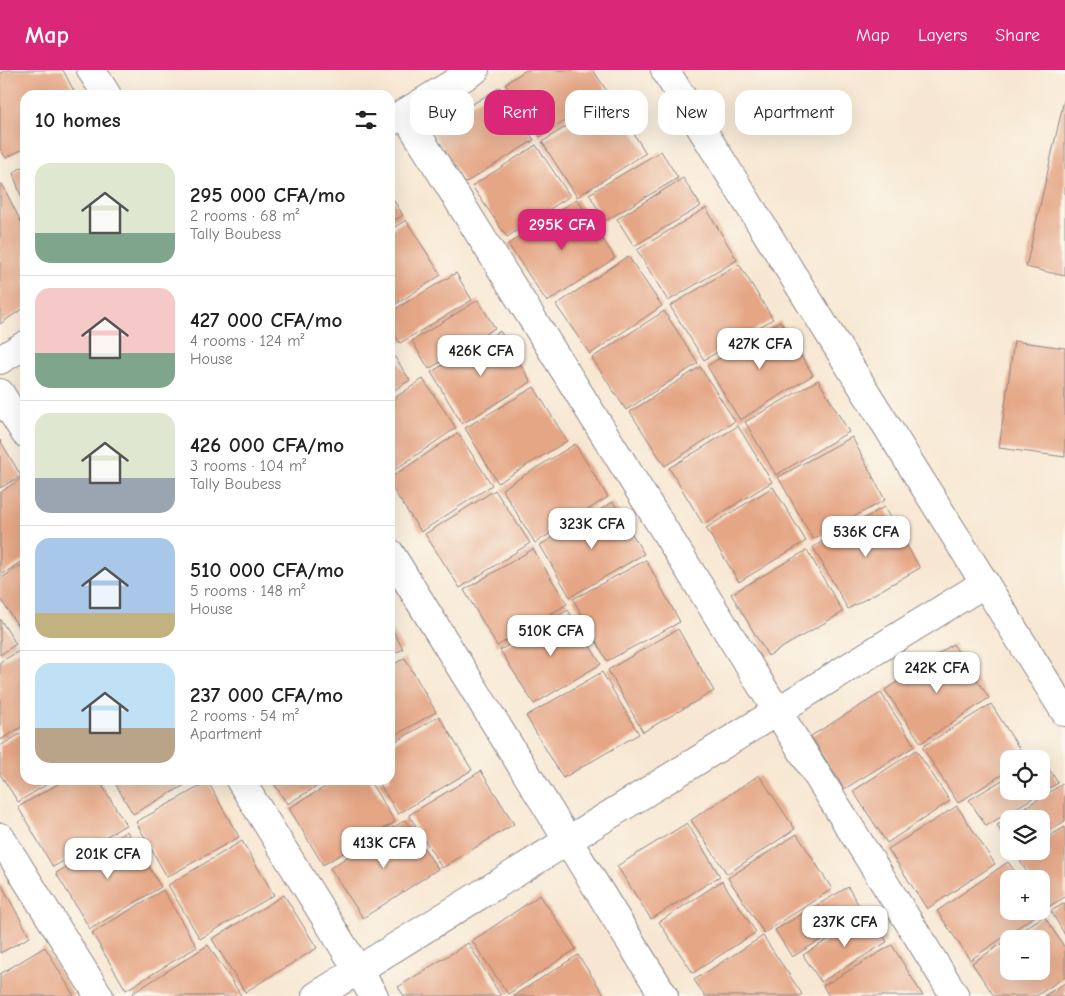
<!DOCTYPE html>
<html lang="en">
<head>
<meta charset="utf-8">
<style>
  :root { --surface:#fff; --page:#f2f2f2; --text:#222; --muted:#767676; --line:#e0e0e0; --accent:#db2777 }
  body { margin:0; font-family:"Comic Neue",sans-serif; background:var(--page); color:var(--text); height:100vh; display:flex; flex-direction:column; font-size:19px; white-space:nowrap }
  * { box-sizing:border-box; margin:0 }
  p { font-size:16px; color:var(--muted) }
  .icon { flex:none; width:28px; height:28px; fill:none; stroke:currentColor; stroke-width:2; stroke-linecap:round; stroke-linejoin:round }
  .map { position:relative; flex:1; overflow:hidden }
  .details { position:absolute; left:20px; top:20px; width:375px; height:695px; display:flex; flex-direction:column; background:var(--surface); border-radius:15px; box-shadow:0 5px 20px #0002 }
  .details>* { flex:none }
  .hud { position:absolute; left:410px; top:20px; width:475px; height:45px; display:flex; gap:10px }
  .buttons { position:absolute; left:1000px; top:680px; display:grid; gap:10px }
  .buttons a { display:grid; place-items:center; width:50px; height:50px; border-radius:10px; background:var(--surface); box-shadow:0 5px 20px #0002; font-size:25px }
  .price { position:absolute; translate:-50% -42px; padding:0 11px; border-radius:10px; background:#fff; color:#222; font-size:16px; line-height:32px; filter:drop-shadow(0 1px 2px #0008) }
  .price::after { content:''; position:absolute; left:50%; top:30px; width:15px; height:11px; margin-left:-8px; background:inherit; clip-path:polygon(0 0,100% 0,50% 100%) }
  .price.active { background:var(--accent); color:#fff }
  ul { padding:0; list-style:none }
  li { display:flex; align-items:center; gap:15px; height:125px; padding:0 15px }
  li+li { border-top:1px solid var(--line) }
  li span { display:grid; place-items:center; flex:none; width:140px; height:100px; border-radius:15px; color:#555 }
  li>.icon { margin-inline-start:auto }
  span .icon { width:60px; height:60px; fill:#fffc; stroke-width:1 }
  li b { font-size:21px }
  h2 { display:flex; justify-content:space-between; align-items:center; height:60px; padding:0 15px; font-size:21px }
  .tag { padding:0 18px; border-radius:15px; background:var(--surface); box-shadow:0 5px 20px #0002; font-size:18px; line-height:45px }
  .tag.active { background:var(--accent); color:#fff }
  header { display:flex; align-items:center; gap:30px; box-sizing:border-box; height:70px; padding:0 25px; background:var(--accent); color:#fff }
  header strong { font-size:24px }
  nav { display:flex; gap:28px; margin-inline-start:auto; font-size:18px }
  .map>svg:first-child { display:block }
  .building { fill:#e5a685 }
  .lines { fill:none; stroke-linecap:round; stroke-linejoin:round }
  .minor-casing { stroke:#8c8486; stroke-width:30 }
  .tertiary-casing { stroke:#8c8486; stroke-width:30 }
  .minor { stroke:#fff; stroke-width:28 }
  .tertiary { stroke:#fff; stroke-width:28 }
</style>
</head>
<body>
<header>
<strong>Map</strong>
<nav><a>Map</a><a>Layers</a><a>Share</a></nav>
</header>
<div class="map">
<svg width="1065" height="926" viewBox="0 0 1065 926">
  <rect width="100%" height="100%" fill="#fbf7ec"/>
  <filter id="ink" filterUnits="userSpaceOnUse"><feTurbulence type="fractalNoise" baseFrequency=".02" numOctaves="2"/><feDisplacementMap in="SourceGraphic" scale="10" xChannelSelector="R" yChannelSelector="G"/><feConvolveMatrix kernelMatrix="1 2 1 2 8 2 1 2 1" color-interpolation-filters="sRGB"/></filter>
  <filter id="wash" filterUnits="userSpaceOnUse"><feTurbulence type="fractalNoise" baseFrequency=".0096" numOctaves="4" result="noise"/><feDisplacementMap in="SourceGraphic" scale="20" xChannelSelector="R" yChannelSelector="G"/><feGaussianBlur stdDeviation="1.12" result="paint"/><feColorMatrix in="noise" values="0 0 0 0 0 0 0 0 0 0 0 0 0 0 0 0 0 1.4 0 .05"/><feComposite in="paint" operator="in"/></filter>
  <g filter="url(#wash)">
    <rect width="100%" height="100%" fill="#f7e7d2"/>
    <g id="blocks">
      <!-- building -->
      <g class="building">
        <polygon points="7,0 63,0 76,25 25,25 25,78 6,88 0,79 0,4"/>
        <polygon points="526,0 593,0 608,23 540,67 505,14"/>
        <polygon points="500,17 534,70 465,113 431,60"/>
        <polygon points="611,28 646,83 577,127 542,72"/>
        <polygon points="1064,30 1065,30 1065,206 1026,197"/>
        <polygon points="536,75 570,126 507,167 472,116"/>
        <polygon points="661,81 678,108 605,151 589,124"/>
        <polygon points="25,95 25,131 23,132 13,103"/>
        <polygon points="683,108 701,136 634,176 617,149"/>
        <polygon points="2,114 25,160 25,237 0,254 0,115"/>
        <polygon points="390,125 403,145 390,153"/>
        <polygon points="577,129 615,188 547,232 508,174"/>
        <polygon points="706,138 737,190 668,231 637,180"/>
        <polygon points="406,150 441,205 390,238 390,160"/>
        <polygon points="628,186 662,236 590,284 556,235"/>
        <polygon points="739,194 773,249 704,290 670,236"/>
        <polygon points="456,203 472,230 400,273 390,256 390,242"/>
        <polygon points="478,230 495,258 429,299 412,271"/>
        <polygon points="664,241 698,293 626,340 592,288"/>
        <polygon points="780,251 813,305 740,350 707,296"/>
        <polygon points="500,261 531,312 462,354 431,302"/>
        <polygon points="1014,271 1065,278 1065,387 999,378"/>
        <polygon points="390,280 410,310 390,323"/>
        <polygon points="700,297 735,351 665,396 630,342"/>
        <polygon points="423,309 456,358 390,403 390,331"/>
        <polygon points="818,310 849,362 776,405 745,352"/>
        <polygon points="534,317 567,371 498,413 465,358"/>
        <polygon points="738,356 772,412 703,454 669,398"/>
        <polygon points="458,363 492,415 421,462 390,415 390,408"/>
        <polygon points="852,367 885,430 813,469 778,407"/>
        <polygon points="0,370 21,406 0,418"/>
        <polygon points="575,374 608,427 535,473 502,419"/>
        <polygon points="21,408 25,414 25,489 0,506 0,423"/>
        <polygon points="773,417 806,471 739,512 706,458"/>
        <polygon points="495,420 530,473 460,518 425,464"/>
        <polygon points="613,432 644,484 570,527 540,475"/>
        <polygon points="884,437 920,498 848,539 813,477"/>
        <polygon points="533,479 567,534 497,576 464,520"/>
        <polygon points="807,480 843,542 768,586 731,524"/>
        <polygon points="646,490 680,552 607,591 573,529"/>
        <polygon points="25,493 25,567 0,528 0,509"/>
        <polygon points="568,540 601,594 534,634 500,580"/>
        <polygon points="0,549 16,574 0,585"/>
        <polygon points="390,555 403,579 390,586"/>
        <polygon points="678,559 714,621 643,662 608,600"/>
        <polygon points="953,574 989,628 921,673 885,620"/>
        <polygon points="19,581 25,591 25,655 0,670 0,592"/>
        <polygon points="405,588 436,642 390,668 390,596"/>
        <polygon points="602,602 639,664 563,708 526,646"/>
        <polygon points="881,623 915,676 844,719 811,666"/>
        <polygon points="991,634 1026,689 1009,689 1009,700 958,733 922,677"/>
        <polygon points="439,646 472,700 398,744 377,710 390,710 390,675"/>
        <polygon points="25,661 25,710 54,710 18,732 0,704 0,676"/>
        <polygon points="916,680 950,731 887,773 853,721"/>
        <polygon points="1041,686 1058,713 986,756 969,730 1009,706 1009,721 1041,721 1041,689 1038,689"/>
        <polygon points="481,701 514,754 442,798 409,745"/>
        <polygon points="759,705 795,759 727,804 691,750"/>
        <polygon points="65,710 99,710 126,755 53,797 18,737"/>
        <polygon points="113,710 194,710 133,744"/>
        <polygon points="272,710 328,710 287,734"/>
        <polygon points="337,710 369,710 395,752 323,795 289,738"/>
        <polygon points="208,712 239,767 167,807 136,752"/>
        <polygon points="1064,713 1065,716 1065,751 1041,765 1041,749 1009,749 1009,773 997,755"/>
        <polygon points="957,736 995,794 927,839 888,779"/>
        <polygon points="405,750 438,799 363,848 330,798"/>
        <polygon points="687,753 720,806 651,849 617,796"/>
        <polygon points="1065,757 1065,827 1048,837 1041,826 1041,809 1031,809 1017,786 1024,781 1041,781 1041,771"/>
        <polygon points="127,761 161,817 90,859 56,803"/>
        <polygon points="797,764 832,819 764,863 728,808"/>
        <polygon points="242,771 274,825 200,869 168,815"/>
        <polygon points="1008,792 1020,809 1009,809 1009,841 1042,841 970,890 937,841"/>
        <polygon points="722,811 756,862 693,903 659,852"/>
        <polygon points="0,812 30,867 0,883"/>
        <polygon points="848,817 864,844 792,887 775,860"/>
        <polygon points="163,820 197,877 126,920 92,863"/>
        <polygon points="284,825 317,878 245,922 212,869"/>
        <polygon points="540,825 576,879 508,924 472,871"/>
        <polygon points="1065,833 1065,865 1051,841"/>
        <polygon points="870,844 887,872 821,912 803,885"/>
        <polygon points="1044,846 1065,878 1065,907 1036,926 994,926 972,893 1009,869 1009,901 1041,901 1041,869 1009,869"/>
        <polygon points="763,866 802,924 799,926 705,926 694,910"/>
        <polygon points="468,873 501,926 404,926 398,917"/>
        <polygon points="208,875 241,925 238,926 135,926 133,923"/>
        <polygon points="892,875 923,926 829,926 823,916"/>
        <polygon points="45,877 74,926 0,926 0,904"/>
        <polygon points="578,885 605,926 513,926"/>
        <polygon points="1065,913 1065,926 1044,926"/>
      </g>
    </g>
  </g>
  <g filter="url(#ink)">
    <use href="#blocks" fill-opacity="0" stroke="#8c8486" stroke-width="1"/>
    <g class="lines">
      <!-- minor casing -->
      <g class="minor-casing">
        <g id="minor">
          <polyline points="91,0 107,25"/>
          <polyline points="665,0 1065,642"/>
          <polyline points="404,43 955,926"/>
          <polyline points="0,323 25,363"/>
          <polyline points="390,483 664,926"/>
          <polyline points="240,710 374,926"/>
          <polyline points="0,767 99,926"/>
          <polyline points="316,926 985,513"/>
        </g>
      </g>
      <!-- tertiary casing -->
      <g class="tertiary-casing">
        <g id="tertiary">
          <polyline points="390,52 475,0"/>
          <polyline points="0,290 25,275"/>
        </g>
      </g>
      <!-- minor -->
      <use href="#minor" class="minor"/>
      <!-- tertiary -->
      <use href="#tertiary" class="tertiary"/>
    </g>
  </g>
</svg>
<div class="buttons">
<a><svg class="icon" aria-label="locate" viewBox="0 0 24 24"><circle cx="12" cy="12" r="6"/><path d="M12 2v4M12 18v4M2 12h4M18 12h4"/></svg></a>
<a><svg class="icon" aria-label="layers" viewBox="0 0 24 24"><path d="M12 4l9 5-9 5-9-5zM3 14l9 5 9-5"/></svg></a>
<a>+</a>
<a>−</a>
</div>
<b class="price active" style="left:562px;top:181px">295K CFA</b>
<b class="price" style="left:760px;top:300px">427K CFA</b>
<b class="price" style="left:481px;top:307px">426K CFA</b>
<b class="price" style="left:592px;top:480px">323K CFA</b>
<b class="price" style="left:866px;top:488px">536K CFA</b>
<b class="price" style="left:551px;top:587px">510K CFA</b>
<b class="price" style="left:937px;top:624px">242K CFA</b>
<b class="price" style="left:384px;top:799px">413K CFA</b>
<b class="price" style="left:108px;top:810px">201K CFA</b>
<b class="price" style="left:845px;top:878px">237K CFA</b>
<div class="hud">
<a class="tag">Buy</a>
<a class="tag active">Rent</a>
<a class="tag">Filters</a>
<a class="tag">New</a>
<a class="tag">Apartment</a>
</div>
<section class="details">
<h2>10 homes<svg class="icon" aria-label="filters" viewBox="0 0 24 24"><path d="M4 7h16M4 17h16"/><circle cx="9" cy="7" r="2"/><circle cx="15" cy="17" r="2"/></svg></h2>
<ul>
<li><span style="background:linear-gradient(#dfe7d0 70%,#7fa58c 0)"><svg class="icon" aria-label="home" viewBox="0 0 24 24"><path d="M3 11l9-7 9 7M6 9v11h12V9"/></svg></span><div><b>295 000 CFA/mo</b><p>2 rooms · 68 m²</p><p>Tally Boubess</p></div></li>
<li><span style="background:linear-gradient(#f6c9c9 65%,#7fa58c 0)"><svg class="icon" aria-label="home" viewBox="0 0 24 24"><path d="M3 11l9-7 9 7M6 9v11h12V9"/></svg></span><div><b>427 000 CFA/mo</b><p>4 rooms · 124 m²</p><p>House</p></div></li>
<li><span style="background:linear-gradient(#dfe7d0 65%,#9aa5b1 0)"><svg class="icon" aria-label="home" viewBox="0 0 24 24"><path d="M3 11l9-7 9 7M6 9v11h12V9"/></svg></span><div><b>426 000 CFA/mo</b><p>3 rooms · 104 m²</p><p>Tally Boubess</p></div></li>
<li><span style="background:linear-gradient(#a9c7e8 75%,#c2b280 0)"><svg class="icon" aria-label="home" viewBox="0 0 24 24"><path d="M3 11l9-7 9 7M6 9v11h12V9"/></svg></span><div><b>510 000 CFA/mo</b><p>5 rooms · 148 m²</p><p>House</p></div></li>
<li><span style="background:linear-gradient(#bfe0f5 65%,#b9a48a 0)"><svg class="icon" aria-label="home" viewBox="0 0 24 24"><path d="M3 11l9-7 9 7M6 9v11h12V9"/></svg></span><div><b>237 000 CFA/mo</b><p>2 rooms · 54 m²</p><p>Apartment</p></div></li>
</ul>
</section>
</div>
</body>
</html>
